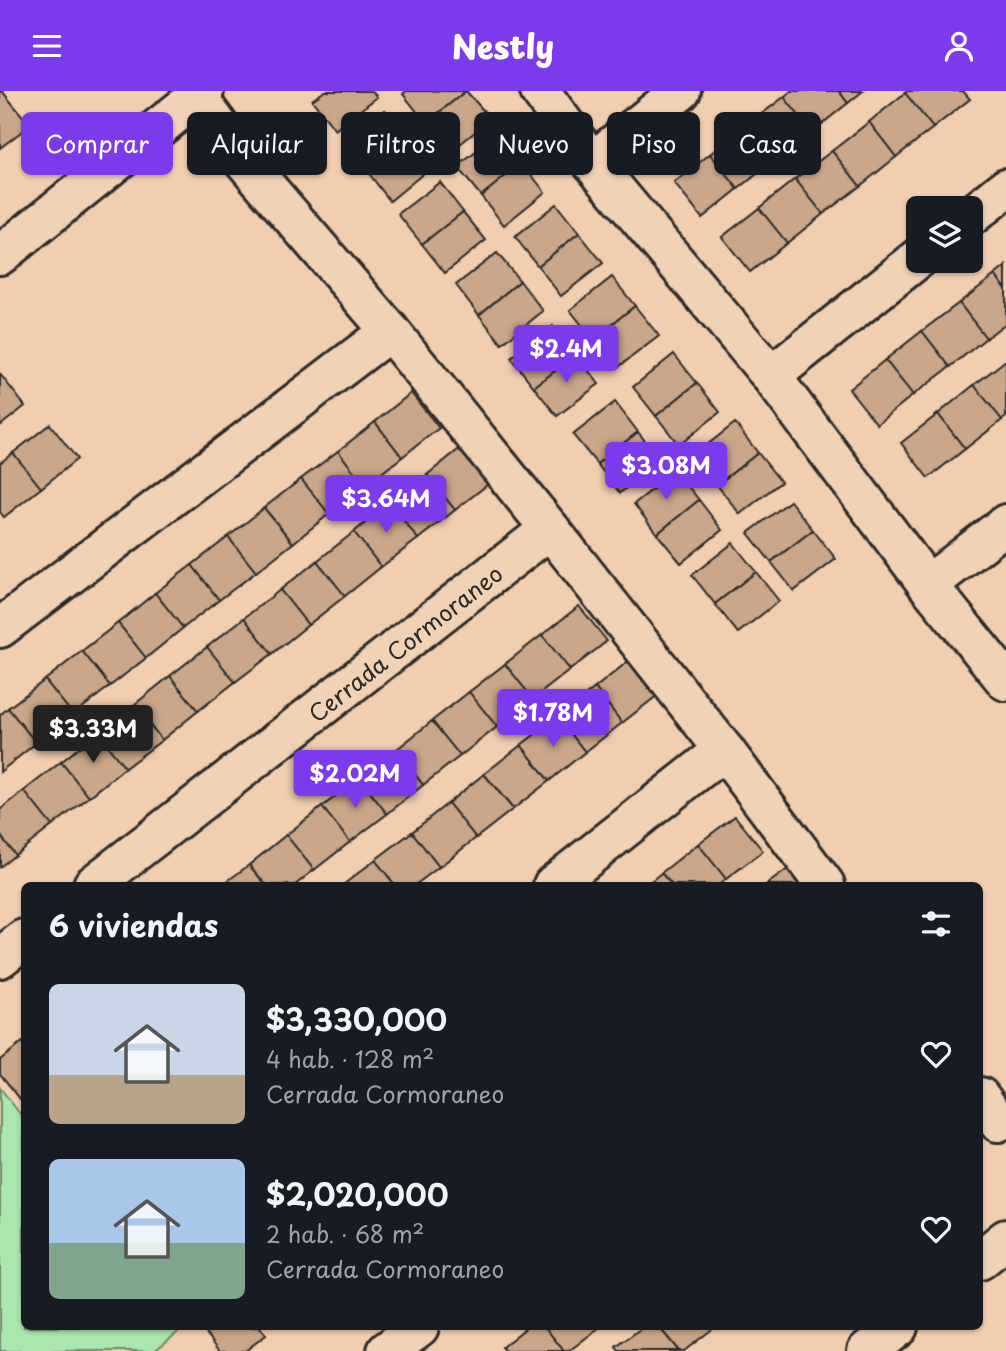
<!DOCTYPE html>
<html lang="es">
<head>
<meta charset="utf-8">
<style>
  :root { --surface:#171b24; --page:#242831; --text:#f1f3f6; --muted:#9ea1a6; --accent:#7c3aed }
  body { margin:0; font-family:"Playpen Sans",sans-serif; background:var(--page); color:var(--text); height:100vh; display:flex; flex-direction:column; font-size:26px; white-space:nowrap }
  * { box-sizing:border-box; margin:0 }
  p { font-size:23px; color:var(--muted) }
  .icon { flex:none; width:38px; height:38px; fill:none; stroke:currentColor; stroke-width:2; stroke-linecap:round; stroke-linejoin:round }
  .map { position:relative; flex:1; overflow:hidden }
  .drawer { position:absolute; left:21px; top:791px; width:962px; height:448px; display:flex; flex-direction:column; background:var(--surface); border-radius:10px; box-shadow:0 2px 5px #0004 }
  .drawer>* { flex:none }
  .hud { position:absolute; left:21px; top:21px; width:964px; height:63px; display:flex; gap:14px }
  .buttons { position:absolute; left:906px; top:105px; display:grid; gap:14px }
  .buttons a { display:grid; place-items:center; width:77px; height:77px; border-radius:10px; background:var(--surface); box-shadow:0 2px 5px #0004; font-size:35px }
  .price { position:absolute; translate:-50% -60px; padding:0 16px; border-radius:7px; background:var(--accent); color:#fff; font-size:23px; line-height:46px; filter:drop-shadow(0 2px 4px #0008) }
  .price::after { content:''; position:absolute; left:50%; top:42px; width:21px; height:16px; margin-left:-10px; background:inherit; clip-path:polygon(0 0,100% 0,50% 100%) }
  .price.active { background:#222; color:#fff }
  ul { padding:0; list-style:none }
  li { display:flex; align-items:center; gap:21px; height:175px; padding:0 28px }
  li span { display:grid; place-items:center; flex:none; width:196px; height:140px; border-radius:10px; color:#555 }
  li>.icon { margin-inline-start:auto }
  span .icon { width:84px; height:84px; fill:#fffc; stroke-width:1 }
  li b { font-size:30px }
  h2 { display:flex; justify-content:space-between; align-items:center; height:84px; padding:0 28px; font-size:30px }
  .chip { padding:0 24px; border-radius:10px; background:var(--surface); box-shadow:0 2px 5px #0004; font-size:24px; line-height:63px }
  .chip.active { background:var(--accent); color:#fff }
  header { display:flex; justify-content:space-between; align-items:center; height:91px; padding:0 28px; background:var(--accent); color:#fff; font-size:32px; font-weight:800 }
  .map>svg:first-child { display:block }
  .green { fill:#aae7ae; stroke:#6a896c; stroke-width:2 }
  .building { fill:#caa78a; stroke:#2b2b2b; stroke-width:2 }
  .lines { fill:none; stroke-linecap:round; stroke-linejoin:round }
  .street-casing { stroke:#2b2b2b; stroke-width:44 }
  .secondary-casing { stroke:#2b2b2b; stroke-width:44 }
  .street { stroke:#f0d2b6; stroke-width:38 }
  .secondary { stroke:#f0d2b6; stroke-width:38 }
  .labels { text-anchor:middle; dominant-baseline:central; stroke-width:5; stroke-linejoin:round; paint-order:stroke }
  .street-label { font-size:23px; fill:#2b2b2b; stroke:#f0d2b6 }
</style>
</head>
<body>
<header><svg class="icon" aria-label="menu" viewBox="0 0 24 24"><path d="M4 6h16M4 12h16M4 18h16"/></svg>Nestly<svg class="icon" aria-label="person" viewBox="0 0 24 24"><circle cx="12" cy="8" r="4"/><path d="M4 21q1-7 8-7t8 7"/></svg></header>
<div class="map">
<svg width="1006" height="1260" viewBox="0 0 1006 1260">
  <rect width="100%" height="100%" fill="#f1ceb0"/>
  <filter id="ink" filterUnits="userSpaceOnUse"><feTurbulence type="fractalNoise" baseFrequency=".0143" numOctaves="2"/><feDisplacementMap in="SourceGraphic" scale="14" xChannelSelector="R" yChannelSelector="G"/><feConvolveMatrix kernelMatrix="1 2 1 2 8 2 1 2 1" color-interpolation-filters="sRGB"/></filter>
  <g filter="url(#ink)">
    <!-- green -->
    <polygon class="green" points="0,997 24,1028 24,1236 185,1236 154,1260 0,1260"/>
    <!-- building -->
    <g class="building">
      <polygon points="0,0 2,0 30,34 0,57"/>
      <polygon points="325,0 372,0 377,6 335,39 312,9"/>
      <polygon points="406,0 466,0 426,32 403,3"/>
      <polygon points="466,0 491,28 449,62 426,32"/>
      <polygon points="791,0 839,0 848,12 812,41 784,6"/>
      <polygon points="839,0 863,0 848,12"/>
      <polygon points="907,0 963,0 970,8 933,37 905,2"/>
      <polygon points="905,2 933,37 896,66 869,31"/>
      <polygon points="784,6 812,41 775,69 747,34"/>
      <polygon points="385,19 408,47 367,80 344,51"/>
      <polygon points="869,31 896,66 860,95 832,60"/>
      <polygon points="747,34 775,69 738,98 710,63"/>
      <polygon points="499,43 522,72 481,105 457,76"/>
      <polygon points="408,47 431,76 390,110 367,80"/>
      <polygon points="832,60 860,95 823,123 795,88"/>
      <polygon points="710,63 738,98 702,127 674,92"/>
      <polygon points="522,72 545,101 504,134 481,105"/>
      <polygon points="795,88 823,123 787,152 759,117"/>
      <polygon points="440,91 463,121 422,153 398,123"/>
      <polygon points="556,113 579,142 538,175 515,146"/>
      <polygon points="759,117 787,152 750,181 722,146"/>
      <polygon points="463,121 486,149 445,182 422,153"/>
      <polygon points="579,142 603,172 561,205 538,175"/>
      <polygon points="497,162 520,190 479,224 456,194"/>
      <polygon points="1006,175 1006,198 995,184"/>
      <polygon points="995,184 1006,198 1006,232 986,247 959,212"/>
      <polygon points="612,186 635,215 593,248 570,219"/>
      <polygon points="520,190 543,220 502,253 479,224"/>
      <polygon points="959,212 986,247 950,276 922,240"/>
      <polygon points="635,215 659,245 617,277 593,248"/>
      <polygon points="553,235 576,264 534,296 511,267"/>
      <polygon points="922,240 950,276 913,304 885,269"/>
      <polygon points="674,263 697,292 656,325 633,296"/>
      <polygon points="576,264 599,293 557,325 534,296"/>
      <polygon points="885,269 913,304 877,333 849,298"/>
      <polygon points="1006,269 1006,326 1002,329 974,294"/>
      <polygon points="0,283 25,315 0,335"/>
      <polygon points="697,292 720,321 679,354 656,325"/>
      <polygon points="974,294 1002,329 965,358 938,323"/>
      <polygon points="411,302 439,337 402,366 375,331"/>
      <polygon points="615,311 638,341 597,373 573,344"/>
      <polygon points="938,323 965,358 928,387 901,352"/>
      <polygon points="375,331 402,366 365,395 338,360"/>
      <polygon points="735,332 758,362 717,394 693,365"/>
      <polygon points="50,333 77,368 41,397 13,362"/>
      <polygon points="638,341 661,370 620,402 597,373"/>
      <polygon points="463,355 492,390 455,419 427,384"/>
      <polygon points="338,360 365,395 329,423 301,388"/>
      <polygon points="13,362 41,397 4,426 0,421 0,372"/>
      <polygon points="758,362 781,391 740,423 717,394"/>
      <polygon points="676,380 699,409 657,443 634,413"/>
      <polygon points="427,384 455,419 418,448 390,412"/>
      <polygon points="301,388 329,423 293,452 264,417"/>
      <polygon points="699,409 722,439 681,472 657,443"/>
      <polygon points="790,410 813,439 771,471 748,442"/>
      <polygon points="390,412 418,448 381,476 354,441"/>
      <polygon points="264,417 293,452 256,481 228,446"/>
      <polygon points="813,439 836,468 794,500 771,471"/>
      <polygon points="354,441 381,476 345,505 317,470"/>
      <polygon points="228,446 256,481 219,509 192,474"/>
      <polygon points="733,452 756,481 715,513 692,484"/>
      <polygon points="317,470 345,505 308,534 280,499"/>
      <polygon points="192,474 219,509 183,537 155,502"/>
      <polygon points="756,481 779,510 738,542 715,513"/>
      <polygon points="280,499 308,534 272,563 244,527"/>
      <polygon points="155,502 183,537 146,567 118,532"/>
      <polygon points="579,515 607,550 570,579 542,544"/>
      <polygon points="244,527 272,563 235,591 207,556"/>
      <polygon points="118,532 146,567 110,595 82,560"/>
      <polygon points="542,544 570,579 533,608 505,573"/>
      <polygon points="207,556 235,591 198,620 170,585"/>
      <polygon points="82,560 110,595 73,624 45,589"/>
      <polygon points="631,568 659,603 622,632 595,597"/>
      <polygon points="505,573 533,608 497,636 469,601"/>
      <polygon points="170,585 198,620 162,649 134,614"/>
      <polygon points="45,589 73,624 36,652 8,617"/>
      <polygon points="595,597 622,632 585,661 558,626"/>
      <polygon points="469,601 497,636 460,665 432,630"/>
      <polygon points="134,614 162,649 125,677 97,642"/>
      <polygon points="8,617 36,652 0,681 0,624"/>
      <polygon points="558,626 585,661 549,690 521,654"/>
      <polygon points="432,630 460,665 423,694 396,659"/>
      <polygon points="97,642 125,677 89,706 61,671"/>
      <polygon points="521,654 549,690 513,718 484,683"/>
      <polygon points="396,659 423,694 387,723 359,687"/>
      <polygon points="61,671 89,706 52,735 24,700"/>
      <polygon points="484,683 513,718 476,747 448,712"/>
      <polygon points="359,687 387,723 350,751 322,716"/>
      <polygon points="24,700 52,735 15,764 0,744 0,719"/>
      <polygon points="448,712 476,747 439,776 412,741"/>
      <polygon points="322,716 350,751 314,779 286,744"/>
      <polygon points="735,725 763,760 726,788 698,753"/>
      <polygon points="412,741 439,776 415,794 395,794 375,769"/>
      <polygon points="0,744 15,764 0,776"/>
      <polygon points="286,744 314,779 295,794 266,794 249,774"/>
      <polygon points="698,753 726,788 719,794 672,794 661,782"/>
      <polygon points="375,769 395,794 343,794"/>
      <polygon points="249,774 266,794 222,794"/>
      <polygon points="788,778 800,794 766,794"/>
      <polygon points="661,782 672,794 646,794"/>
      <polygon points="24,950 24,1006 21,1009 0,983 0,969"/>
      <polygon points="204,1236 260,1236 266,1244 245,1260 220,1260 202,1237"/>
      <polygon points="527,1236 545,1236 564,1260 505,1260 502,1256"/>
      <polygon points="545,1236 600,1236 569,1260 564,1260"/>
      <polygon points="643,1236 659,1236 679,1260 619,1260 616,1256"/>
      <polygon points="659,1236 715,1236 684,1260 679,1260"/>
    </g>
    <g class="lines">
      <!-- street casing -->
      <g class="street-casing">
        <g id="street">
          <polyline points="193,0 245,71 390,240 550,438 724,659 825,794"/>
          <polyline points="540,0 592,71 771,285 928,494 1006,590"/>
          <polyline points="592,71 681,0"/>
          <polyline points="971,125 1006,97"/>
          <polyline points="771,285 919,167"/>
          <polyline points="928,494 1006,433"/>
          <polyline points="0,537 390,240"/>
          <polyline points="93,794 550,438"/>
          <polyline points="553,794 724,659"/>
          <polyline points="0,867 24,848"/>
          <polyline points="980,1006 998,1031"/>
          <polyline points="387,1260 419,1236"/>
        </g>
      </g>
      <!-- secondary casing -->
      <g class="secondary-casing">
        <g id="secondary">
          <polyline points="0,164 204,0"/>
          <polyline points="980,1169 1006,1148"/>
          <polyline points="867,1260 898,1236"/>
        </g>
      </g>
      <!-- street -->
      <use href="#street" class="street"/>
      <!-- secondary -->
      <use href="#secondary" class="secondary"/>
    </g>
  </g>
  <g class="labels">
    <!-- street labels -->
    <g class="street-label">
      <text transform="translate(405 552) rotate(-38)">Cerrada Cormoraneo</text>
    </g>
  </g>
</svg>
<div class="buttons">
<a><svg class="icon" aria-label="layers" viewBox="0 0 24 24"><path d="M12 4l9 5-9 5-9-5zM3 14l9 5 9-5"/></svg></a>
</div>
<b class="price" style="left:566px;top:294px">$2.4M</b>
<b class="price" style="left:666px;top:411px">$3.08M</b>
<b class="price" style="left:386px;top:444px">$3.64M</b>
<b class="price" style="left:553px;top:658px">$1.78M</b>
<b class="price active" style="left:93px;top:674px">$3.33M</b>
<b class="price" style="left:355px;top:719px">$2.02M</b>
<div class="hud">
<a class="chip active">Comprar</a>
<a class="chip">Alquilar</a>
<a class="chip">Filtros</a>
<a class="chip">Nuevo</a>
<a class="chip">Piso</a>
<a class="chip">Casa</a>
</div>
<section class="drawer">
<h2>6 viviendas<svg class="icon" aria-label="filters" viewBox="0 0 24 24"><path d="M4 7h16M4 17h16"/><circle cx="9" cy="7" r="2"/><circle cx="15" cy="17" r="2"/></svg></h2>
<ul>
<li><span style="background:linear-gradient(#c9d6e8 65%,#b9a48a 0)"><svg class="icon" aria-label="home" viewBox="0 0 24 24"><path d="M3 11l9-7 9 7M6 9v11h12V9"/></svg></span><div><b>$3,330,000</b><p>4 hab. · 128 m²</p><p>Cerrada Cormoraneo</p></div><svg class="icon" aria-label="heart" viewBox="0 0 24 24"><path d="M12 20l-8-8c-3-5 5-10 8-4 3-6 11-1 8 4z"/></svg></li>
<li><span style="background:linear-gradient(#a9c7e8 60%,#7fa58c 0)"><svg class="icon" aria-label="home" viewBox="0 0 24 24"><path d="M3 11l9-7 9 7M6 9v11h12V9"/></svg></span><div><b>$2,020,000</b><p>2 hab. · 68 m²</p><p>Cerrada Cormoraneo</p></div><svg class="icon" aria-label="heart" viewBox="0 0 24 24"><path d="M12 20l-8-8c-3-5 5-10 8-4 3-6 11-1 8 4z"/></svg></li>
</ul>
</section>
</div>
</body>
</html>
